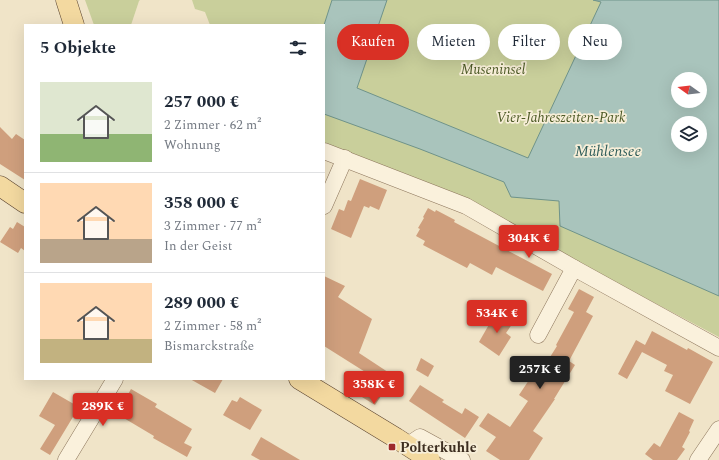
<!DOCTYPE html>
<html lang="de">
<head>
<meta charset="utf-8">
<style>
  :root { --surface:#fff; --page:#f2f2f3; --text:#1f2937; --muted:#747a83; --line:#e0e1e3; --accent:#d93025 }
  body { margin:0; font-family:Spectral,serif; background:var(--page); color:var(--text); height:100vh; display:flex; flex-direction:column; font-size:15px; white-space:nowrap }
  * { box-sizing:border-box; margin:0 }
  p { font-size:13px; color:var(--muted) }
  .icon { flex:none; width:22px; height:22px; fill:none; stroke:currentColor; stroke-width:2; stroke-linecap:round; stroke-linejoin:round }
  .map { position:relative; flex:1; overflow:hidden }
  .sheet { position:absolute; left:24px; top:24px; width:301px; height:356px; display:flex; flex-direction:column; background:var(--surface); border-radius:0px; box-shadow:0 4px 16px #0002 }
  .sheet>* { flex:none }
  .top-card { position:absolute; left:337px; top:24px; width:322px; height:36px; display:flex; gap:8px }
  .needle { width:26px; rotate:285deg }
  .tools { position:absolute; left:671px; top:72px; display:grid; gap:8px }
  .tools a { display:grid; place-items:center; width:36px; height:36px; border-radius:50%; background:var(--surface); box-shadow:0 4px 16px #0002; font-size:20px }
  .price { position:absolute; translate:-50% -34px; padding:0 9px; border-radius:4px; background:var(--accent); color:#fff; font-size:13px; line-height:26px; filter:drop-shadow(0 1px 2px #0008) }
  .price::after { content:''; position:absolute; left:50%; top:24px; width:12px; height:9px; margin-left:-6px; background:inherit; clip-path:polygon(0 0,100% 0,50% 100%) }
  .price.on { background:#222; color:#fff }
  ul { padding:0; list-style:none }
  li { display:flex; align-items:center; gap:12px; height:100px; padding:0 16px }
  li+li { border-top:1px solid var(--line) }
  li span { display:grid; place-items:center; flex:none; width:112px; height:80px; border-radius:0px; color:#555 }
  li>.icon { margin-inline-start:auto }
  span .icon { width:48px; height:48px; fill:#fffc; stroke-width:1 }
  li b { font-size:17px }
  h2 { display:flex; justify-content:space-between; align-items:center; height:48px; padding:0 16px; font-size:17px }
  .tag { padding:0 14px; border-radius:18px; background:var(--surface); box-shadow:0 4px 16px #0002; font-size:14px; line-height:36px }
  .tag.on { background:var(--accent); color:#fff }
  .map>svg:first-child { display:block }
  .green { fill:#c9cf9b; fill-rule:evenodd }
  .water { fill:#a9c4bc; stroke:#6f938a; fill-rule:evenodd }
  .building { fill:#cf9f7d }
  .lines { fill:none; stroke-linecap:round; stroke-linejoin:round }
  .minor-casing { stroke:#8d765c; stroke-width:17 }
  .major-casing { stroke:#5b4430; stroke-width:21 }
  .minor { stroke:#faf1dc; stroke-width:16 }
  .major { stroke:#f3d9a0; stroke-width:20 }
  .poi-dot { fill:#9e2a2b; stroke:#f7eed8; stroke-width:1.5 }
  .labels { text-anchor:middle; dominant-baseline:central; stroke-width:3.5; stroke-linejoin:round; paint-order:stroke }
  .park-label { font-size:14px; font-style:italic; fill:#4d5a26; stroke:#f7eed8 }
  .poi-label { font-size:14px; font-weight:bold; fill:#3d2e20; stroke:#f7eed8; text-anchor:start }
  .water-label { font-size:15px; font-style:italic; fill:#2f5d5a; stroke:#f7eed8 }
</style>
</head>
<body>
<div class="map">
<svg width="719" height="460" viewBox="0 0 719 460">
  <rect width="100%" height="100%" fill="#f0e4c8"/>
  <!-- green -->
  <g class="green">
    <polygon points="85,0 140,0 139,1 131,25 94,25"/>
    <path d="M192,0H719V337L619,284L324,145V25H210L205,12L195,9ZM678,79H700V101H678ZM678,123H700V145H678Z"/>
  </g>
  <!-- water -->
  <path class="water" d="M332,0H387L357,88L528,158L601,2L593,0H719V296L560,226L559,201L511,197L504,182L420,149L324,114V25ZM678,79H700V101H678ZM678,123H700V145H678Z"/>
  <!-- building -->
  <g class="building">
    <polygon points="0,127 12,139 16,134 25,140 25,180 0,164"/>
    <polygon points="360,179 387,190 379,210 370,206 369,208 364,206 351,238 331,229 339,209 344,211 348,200 351,201"/>
    <polygon points="428,208 435,212 436,210 455,220 454,222 552,274 543,291 496,267 492,275 470,263 467,268 423,245 425,241 416,236 420,229 418,228 424,218 423,217"/>
    <polygon points="17,222 25,227 25,251 21,248 18,253 0,242 10,227 13,229"/>
    <polygon points="324,276 345,286 338,297 372,319 361,348 359,353 397,378 388,392 385,390 375,405 357,394 370,375 324,346"/>
    <polygon points="579,289 594,297 586,312 593,316 569,361 575,365 554,399 555,399 533,431 543,438 529,460 500,460 486,451 496,437 479,426 488,413 510,427 528,401 519,395 529,380 518,373 524,363 540,373 557,346 556,345 574,312 568,309"/>
    <polygon points="504,313 515,320 506,333 511,337 499,356 479,342 495,314 501,318"/>
    <polygon points="652,331 687,350 688,348 713,362 690,404 665,391 673,375 664,371 667,365 642,352 627,379 618,374 636,340 645,345"/>
    <polygon points="421,358 434,366 428,377 416,370"/>
    <polygon points="190,379 223,379 215,393"/>
    <polygon points="420,385 444,400 442,402 462,414 465,408 479,417 465,438 409,401"/>
    <polygon points="131,389 157,404 155,407 192,429 184,443 192,447 187,457 153,438 154,436 117,414"/>
    <polygon points="53,392 79,407 50,455 40,449 55,425 39,416"/>
    <polygon points="240,397 262,410 250,430 223,415 232,400 237,402"/>
    <polygon points="679,412 694,420 689,431 690,432 682,447 685,449 677,460 653,460 645,454 654,443 660,447"/>
    <polygon points="261,437 300,460 260,460 251,455"/>
  </g>
  <g class="lines">
    <!-- minor casing -->
    <g class="minor-casing">
      <g id="minor">
        <polyline points="324,151 466,206 574,268 719,348"/>
        <polyline points="324,206 345,158"/>
        <polyline points="538,335 574,268"/>
        <polyline points="408,445 420,437 462,460"/>
        <polyline points="66,460 115,379"/>
        <polyline points="698,460 719,429"/>
      </g>
    </g>
    <!-- major casing -->
    <g class="major-casing">
      <g id="major">
        <polyline points="66,0 74,25"/>
        <polyline points="0,186 25,203"/>
        <polyline points="299,379 396,438 430,460"/>
      </g>
    </g>
    <!-- minor -->
    <use href="#minor" class="minor"/>
    <!-- major -->
    <use href="#major" class="major"/>
  </g>
  <!-- markers -->
  <rect class="poi-dot" x="388" y="443" width="8" height="8" rx="2"/>
  <g class="labels">
    <!-- park labels -->
    <g class="park-label">
      <text x="493" y="69">Museninsel</text>
      <text x="561" y="117">Vier-Jahreszeiten-Park</text>
    </g>
    <!-- poi labels -->
    <g class="poi-label">
      <text x="400" y="447">Polterkuhle</text>
    </g>
    <!-- water labels -->
    <g class="water-label">
      <text x="608" y="151">Mühlensee</text>
    </g>
  </g>
</svg>
<div class="tools">
<a><svg class="needle" viewBox="-14 -14 28 28"><path d="M0-13l5 13h-10z" fill="#e53935"/><path d="M0 13l5-13h-10z" fill="#747a83"/></svg></a>
<a><svg class="icon" aria-label="layers" viewBox="0 0 24 24"><path d="M12 4l9 5-9 5-9-5zM3 14l9 5 9-5"/></svg></a>
</div>
<b class="price" style="left:529px;top:259px">304K €</b>
<b class="price" style="left:497px;top:334px">534K €</b>
<b class="price on" style="left:540px;top:390px">257K €</b>
<b class="price" style="left:374px;top:405px">358K €</b>
<b class="price" style="left:103px;top:427px">289K €</b>
<div class="top-card">
<a class="tag on">Kaufen</a>
<a class="tag">Mieten</a>
<a class="tag">Filter</a>
<a class="tag">Neu</a>
</div>
<section class="sheet">
<h2>5 Objekte<svg class="icon" aria-label="filters" viewBox="0 0 24 24"><path d="M4 7h16M4 17h16"/><circle cx="9" cy="7" r="2"/><circle cx="15" cy="17" r="2"/></svg></h2>
<ul>
<li><span style="background:linear-gradient(#dfe7d0 65%,#8fb573 0)"><svg class="icon" aria-label="home" viewBox="0 0 24 24"><path d="M3 11l9-7 9 7M6 9v11h12V9"/></svg></span><div><b>257 000 €</b><p>2 Zimmer · 62 m²</p><p>Wohnung</p></div></li>
<li><span style="background:linear-gradient(#ffd9b3 70%,#b9a48a 0)"><svg class="icon" aria-label="home" viewBox="0 0 24 24"><path d="M3 11l9-7 9 7M6 9v11h12V9"/></svg></span><div><b>358 000 €</b><p>3 Zimmer · 77 m²</p><p>In der Geist</p></div></li>
<li><span style="background:linear-gradient(#ffd9b3 70%,#c2b280 0)"><svg class="icon" aria-label="home" viewBox="0 0 24 24"><path d="M3 11l9-7 9 7M6 9v11h12V9"/></svg></span><div><b>289 000 €</b><p>2 Zimmer · 58 m²</p><p>Bismarckstraße</p></div></li>
</ul>
</section>
</div>
</body>
</html>
